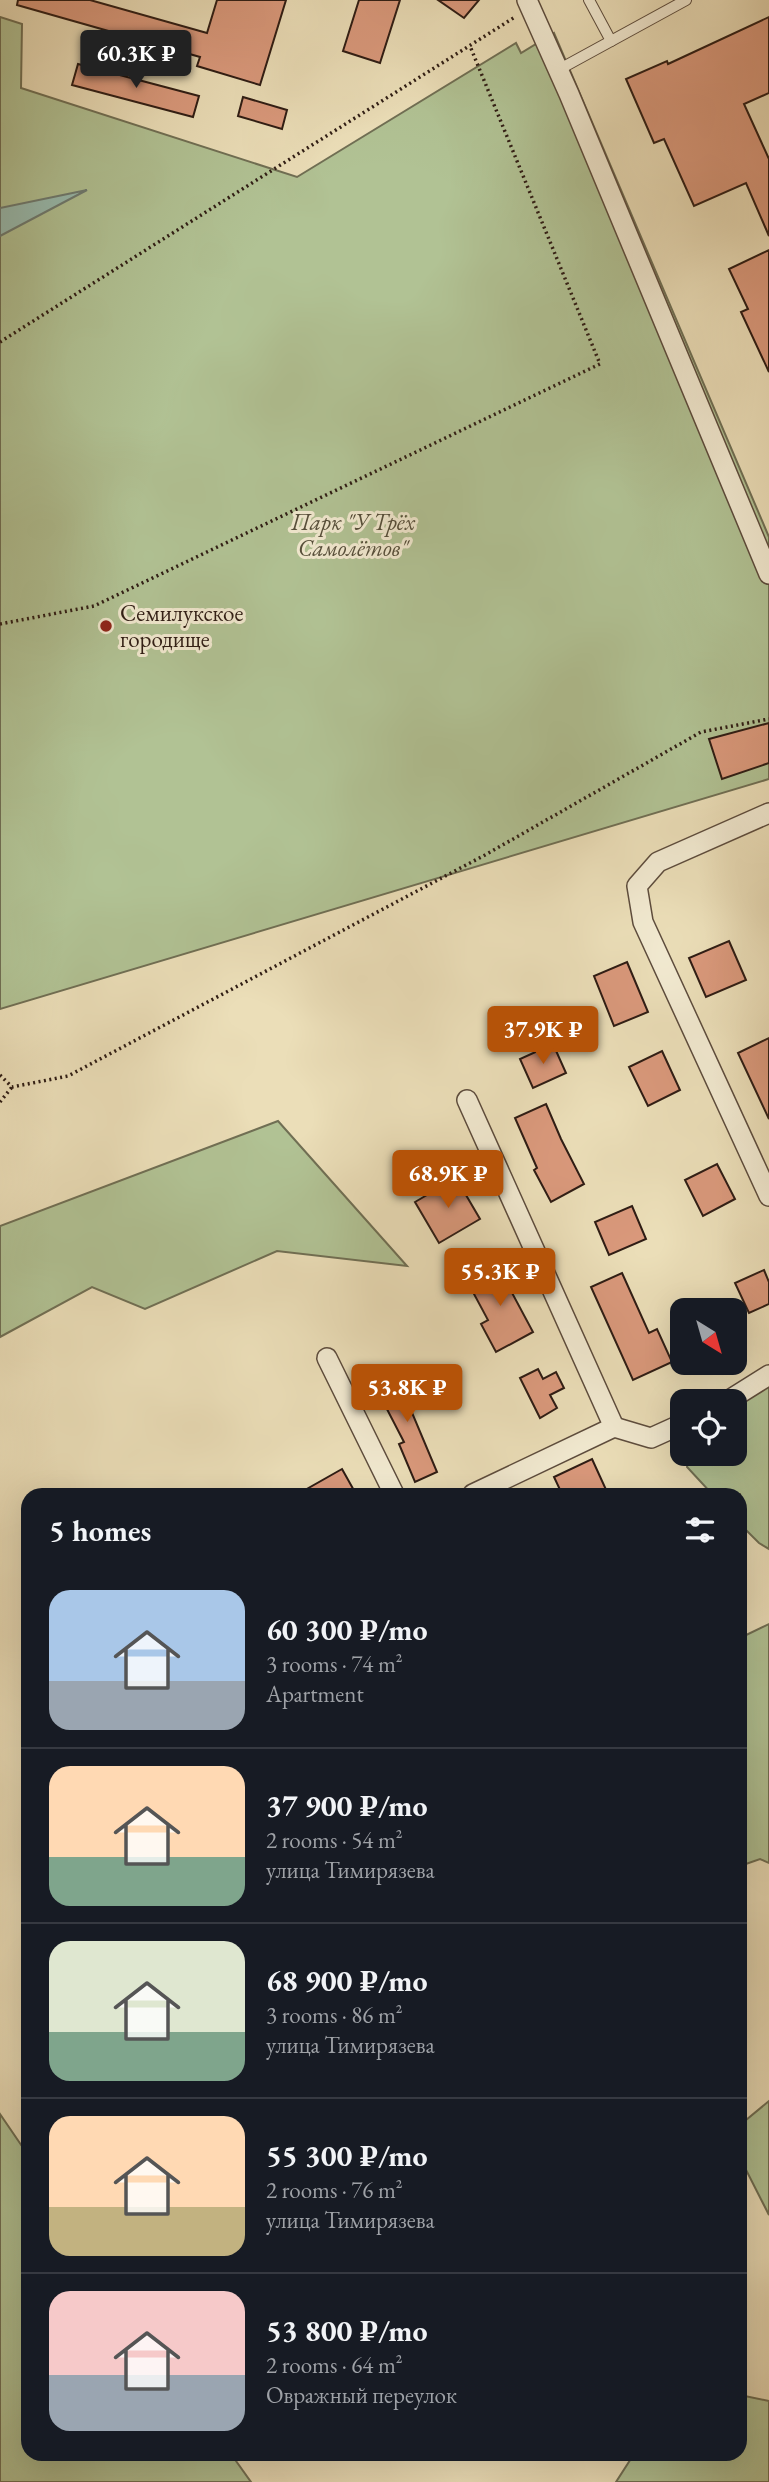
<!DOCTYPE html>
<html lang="en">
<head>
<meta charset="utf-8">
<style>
  :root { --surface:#171b24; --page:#242831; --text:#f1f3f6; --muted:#9ea1a6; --line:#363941; --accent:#b45309 }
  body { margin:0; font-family:"EB Garamond",serif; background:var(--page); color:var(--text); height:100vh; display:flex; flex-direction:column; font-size:26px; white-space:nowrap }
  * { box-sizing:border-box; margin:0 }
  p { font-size:23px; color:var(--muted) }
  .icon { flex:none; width:38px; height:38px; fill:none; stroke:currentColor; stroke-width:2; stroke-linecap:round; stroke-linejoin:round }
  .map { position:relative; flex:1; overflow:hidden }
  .side { position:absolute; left:21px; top:1488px; width:726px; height:973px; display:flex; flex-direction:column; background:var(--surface); border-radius:21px; box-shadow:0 7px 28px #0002 }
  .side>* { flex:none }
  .needle { width:46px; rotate:143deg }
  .tools { position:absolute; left:670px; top:1298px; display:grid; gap:14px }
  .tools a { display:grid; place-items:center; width:77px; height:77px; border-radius:14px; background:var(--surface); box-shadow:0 7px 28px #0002; font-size:35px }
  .price { position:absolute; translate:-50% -60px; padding:0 16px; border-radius:7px; background:var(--accent); color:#fff; font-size:23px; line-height:46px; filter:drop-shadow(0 2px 4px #0008) }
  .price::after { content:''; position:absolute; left:50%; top:42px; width:21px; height:16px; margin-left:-10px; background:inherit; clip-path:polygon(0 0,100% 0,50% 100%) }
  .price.on { background:#222; color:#fff }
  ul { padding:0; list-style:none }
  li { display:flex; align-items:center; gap:21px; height:175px; padding:0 28px }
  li+li { border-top:2px solid var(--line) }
  li span { display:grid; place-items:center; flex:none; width:196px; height:140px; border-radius:21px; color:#555 }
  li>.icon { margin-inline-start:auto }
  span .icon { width:84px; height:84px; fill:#fffc; stroke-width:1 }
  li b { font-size:30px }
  h2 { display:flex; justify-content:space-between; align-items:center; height:84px; padding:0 28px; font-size:30px }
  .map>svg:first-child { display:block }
  .green { fill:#b1c294; stroke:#706f54; stroke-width:2 }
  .water { fill:#98bcb0; stroke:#6e7c72; stroke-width:2 }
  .building { fill:#da997c; stroke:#2e1c14; stroke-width:2 }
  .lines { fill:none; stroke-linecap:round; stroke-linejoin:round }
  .lane-casing { stroke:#5d4c3d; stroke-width:12 }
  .street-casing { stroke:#5d4c3d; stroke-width:22 }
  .path { stroke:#2e1c14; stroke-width:3.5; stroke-dasharray:2 3.5; stroke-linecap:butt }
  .lane { stroke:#f2ead1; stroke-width:10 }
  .street { stroke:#f2ead1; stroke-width:19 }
  .poi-dot { fill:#8f2418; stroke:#f2ead1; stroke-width:2.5 }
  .labels { text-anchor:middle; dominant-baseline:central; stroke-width:6; stroke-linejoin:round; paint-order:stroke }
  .park-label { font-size:23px; font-style:italic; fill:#554e3a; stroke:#f2ead1 }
  .poi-label { font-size:23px; fill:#2e1c14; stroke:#f2ead1; text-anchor:start }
</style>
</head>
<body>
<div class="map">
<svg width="769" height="2482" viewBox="0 0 769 2482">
  <rect width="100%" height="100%" fill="#ebdeb8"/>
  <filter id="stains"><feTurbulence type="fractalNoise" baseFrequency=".00286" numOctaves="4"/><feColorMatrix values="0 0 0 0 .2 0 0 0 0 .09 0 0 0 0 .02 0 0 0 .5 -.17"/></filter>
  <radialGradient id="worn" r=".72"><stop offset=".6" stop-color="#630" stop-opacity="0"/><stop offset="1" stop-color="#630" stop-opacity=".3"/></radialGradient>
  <!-- green -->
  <g class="green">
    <polygon points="0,17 22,24 21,88 297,177 516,43 521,53 554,33 769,537 769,779 0,1009"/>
    <polygon points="278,1121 407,1266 277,1251 145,1309 92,1287 0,1337 0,1226"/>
    <polygon points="769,1384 769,1549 759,1543 740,1524 740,1494 712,1494 687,1467 690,1454 735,1454 735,1407"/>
    <polygon points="769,1624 769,1863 760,1859 740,1866 740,1638"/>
    <polygon points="769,2101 769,2215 740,2158 740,2125"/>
    <polygon points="0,2114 28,2155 28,2454 231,2454 251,2482 0,2482"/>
    <polygon points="740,2395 769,2401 769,2482 616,2482 634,2454 740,2454"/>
  </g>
  <!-- water -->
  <polygon class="water" points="87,190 0,236 0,208"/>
  <!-- building -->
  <g class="building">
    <polygon points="18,0 90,0 207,33 217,0 286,0 260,85 197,66 200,57 17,5"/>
    <polygon points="359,0 400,0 380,63 343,51"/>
    <polygon points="438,0 479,0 464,18"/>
    <polygon points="769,17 769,93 744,104 769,159 769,236 746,183 694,206 664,139 654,143 626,79 667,61 668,64"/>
    <polygon points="78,64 199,96 193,117 72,85"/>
    <polygon points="243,97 287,110 282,129 238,116"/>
    <polygon points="769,250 769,372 741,312 748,309 729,269"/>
    <polygon points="769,723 769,763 722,779 709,739"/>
    <polygon points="729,941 746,980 706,997 689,958"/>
    <polygon points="627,962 648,1012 614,1026 594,976"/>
    <polygon points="769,1038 769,1119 738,1053"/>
    <polygon points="553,1044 566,1073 533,1088 520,1059"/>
    <polygon points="662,1051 680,1090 648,1106 629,1067"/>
    <polygon points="546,1104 561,1139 584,1184 551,1202 534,1170 537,1168 515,1118"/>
    <polygon points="717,1164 735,1199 703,1216 685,1180"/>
    <polygon points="456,1178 480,1219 439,1243 415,1202"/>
    <polygon points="632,1206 646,1239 609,1255 595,1222"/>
    <polygon points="501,1263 515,1289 511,1291 533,1332 496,1352 481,1324 488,1320 467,1281"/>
    <polygon points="764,1270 769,1282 769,1304 749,1313 735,1283"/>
    <polygon points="622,1273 649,1333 657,1329 672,1362 633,1380 591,1287"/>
    <polygon points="538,1369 543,1379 556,1372 564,1388 550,1395 557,1408 540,1418 520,1378"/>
    <polygon points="405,1371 421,1402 410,1408 437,1472 415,1482 399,1444 404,1442 375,1386"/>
    <polygon points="592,1459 608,1494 562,1494 554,1477"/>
    <polygon points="342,1469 356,1494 298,1494"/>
  </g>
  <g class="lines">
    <!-- lane casing -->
    <g class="lane-casing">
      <g id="lane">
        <polyline points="589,0 611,41"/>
        <polyline points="558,70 686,0"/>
      </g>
    </g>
    <!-- street casing -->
    <g class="street-casing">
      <g id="street">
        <polyline points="527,0 569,94 769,574"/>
        <polyline points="769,813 658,862 637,886 643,922 769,1196"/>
        <polyline points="467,1100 614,1427"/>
        <polyline points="327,1358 394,1494"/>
        <polyline points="726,1402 769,1375"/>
        <polyline points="473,1494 614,1427 651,1438 682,1424"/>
      </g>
    </g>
    <!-- path -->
    <g class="path">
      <polyline points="0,342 515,17"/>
      <polyline points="0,624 94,606 600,364 470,46"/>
      <polyline points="0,1075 12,1087 68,1076 485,855 701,732 769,719"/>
      <polyline points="0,1102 12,1087"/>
    </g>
    <!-- lane -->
    <use href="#lane" class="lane"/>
    <!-- street -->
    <use href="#street" class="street"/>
  </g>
  <!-- markers -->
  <circle class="poi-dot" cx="106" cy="626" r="7"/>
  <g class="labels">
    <!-- park labels -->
    <g class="park-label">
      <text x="353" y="522">Парк "У Трёх<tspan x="353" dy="26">Самолётов"</tspan></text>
    </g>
    <!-- poi labels -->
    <g class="poi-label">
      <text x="120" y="613">Семилукское<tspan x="120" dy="26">городище</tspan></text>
    </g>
  </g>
  <rect width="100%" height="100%" filter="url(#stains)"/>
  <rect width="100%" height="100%" fill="url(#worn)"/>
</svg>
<div class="tools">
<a><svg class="needle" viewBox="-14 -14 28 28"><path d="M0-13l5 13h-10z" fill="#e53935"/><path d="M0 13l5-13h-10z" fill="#9ea1a6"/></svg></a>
<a><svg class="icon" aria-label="locate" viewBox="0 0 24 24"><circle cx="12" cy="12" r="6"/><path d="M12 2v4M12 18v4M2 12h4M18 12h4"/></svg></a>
</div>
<b class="price on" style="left:136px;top:90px">60.3K ₽</b>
<b class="price" style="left:543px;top:1066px">37.9K ₽</b>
<b class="price" style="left:448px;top:1210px">68.9K ₽</b>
<b class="price" style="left:500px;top:1308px">55.3K ₽</b>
<b class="price" style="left:407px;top:1424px">53.8K ₽</b>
<section class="side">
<h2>5 homes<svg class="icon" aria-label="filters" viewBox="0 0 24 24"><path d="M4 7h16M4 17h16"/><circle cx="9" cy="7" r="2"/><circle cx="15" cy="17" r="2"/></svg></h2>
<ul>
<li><span style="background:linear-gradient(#a9c7e8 65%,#9aa5b1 0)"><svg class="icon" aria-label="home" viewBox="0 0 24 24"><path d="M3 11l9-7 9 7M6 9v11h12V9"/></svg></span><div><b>60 300 ₽/mo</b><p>3 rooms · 74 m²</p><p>Apartment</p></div></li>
<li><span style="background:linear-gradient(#ffd9b3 65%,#7fa58c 0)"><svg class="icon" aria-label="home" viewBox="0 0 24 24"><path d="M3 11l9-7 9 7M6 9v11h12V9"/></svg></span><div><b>37 900 ₽/mo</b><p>2 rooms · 54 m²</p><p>улица Тимирязева</p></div></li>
<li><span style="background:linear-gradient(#dfe7d0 65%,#7fa58c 0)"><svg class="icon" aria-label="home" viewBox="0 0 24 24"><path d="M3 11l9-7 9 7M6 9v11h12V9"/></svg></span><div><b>68 900 ₽/mo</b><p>3 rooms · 86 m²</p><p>улица Тимирязева</p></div></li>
<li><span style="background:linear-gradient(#ffd9b3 65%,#c2b280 0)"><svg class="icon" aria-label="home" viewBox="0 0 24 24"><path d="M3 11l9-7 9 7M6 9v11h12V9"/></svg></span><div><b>55 300 ₽/mo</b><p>2 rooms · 76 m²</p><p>улица Тимирязева</p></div></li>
<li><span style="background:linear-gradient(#f6c9c9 60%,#9aa5b1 0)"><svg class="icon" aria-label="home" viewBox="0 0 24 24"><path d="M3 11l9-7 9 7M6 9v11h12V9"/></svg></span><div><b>53 800 ₽/mo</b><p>2 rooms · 64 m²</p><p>Овражный переулок</p></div></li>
</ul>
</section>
</div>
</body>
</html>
